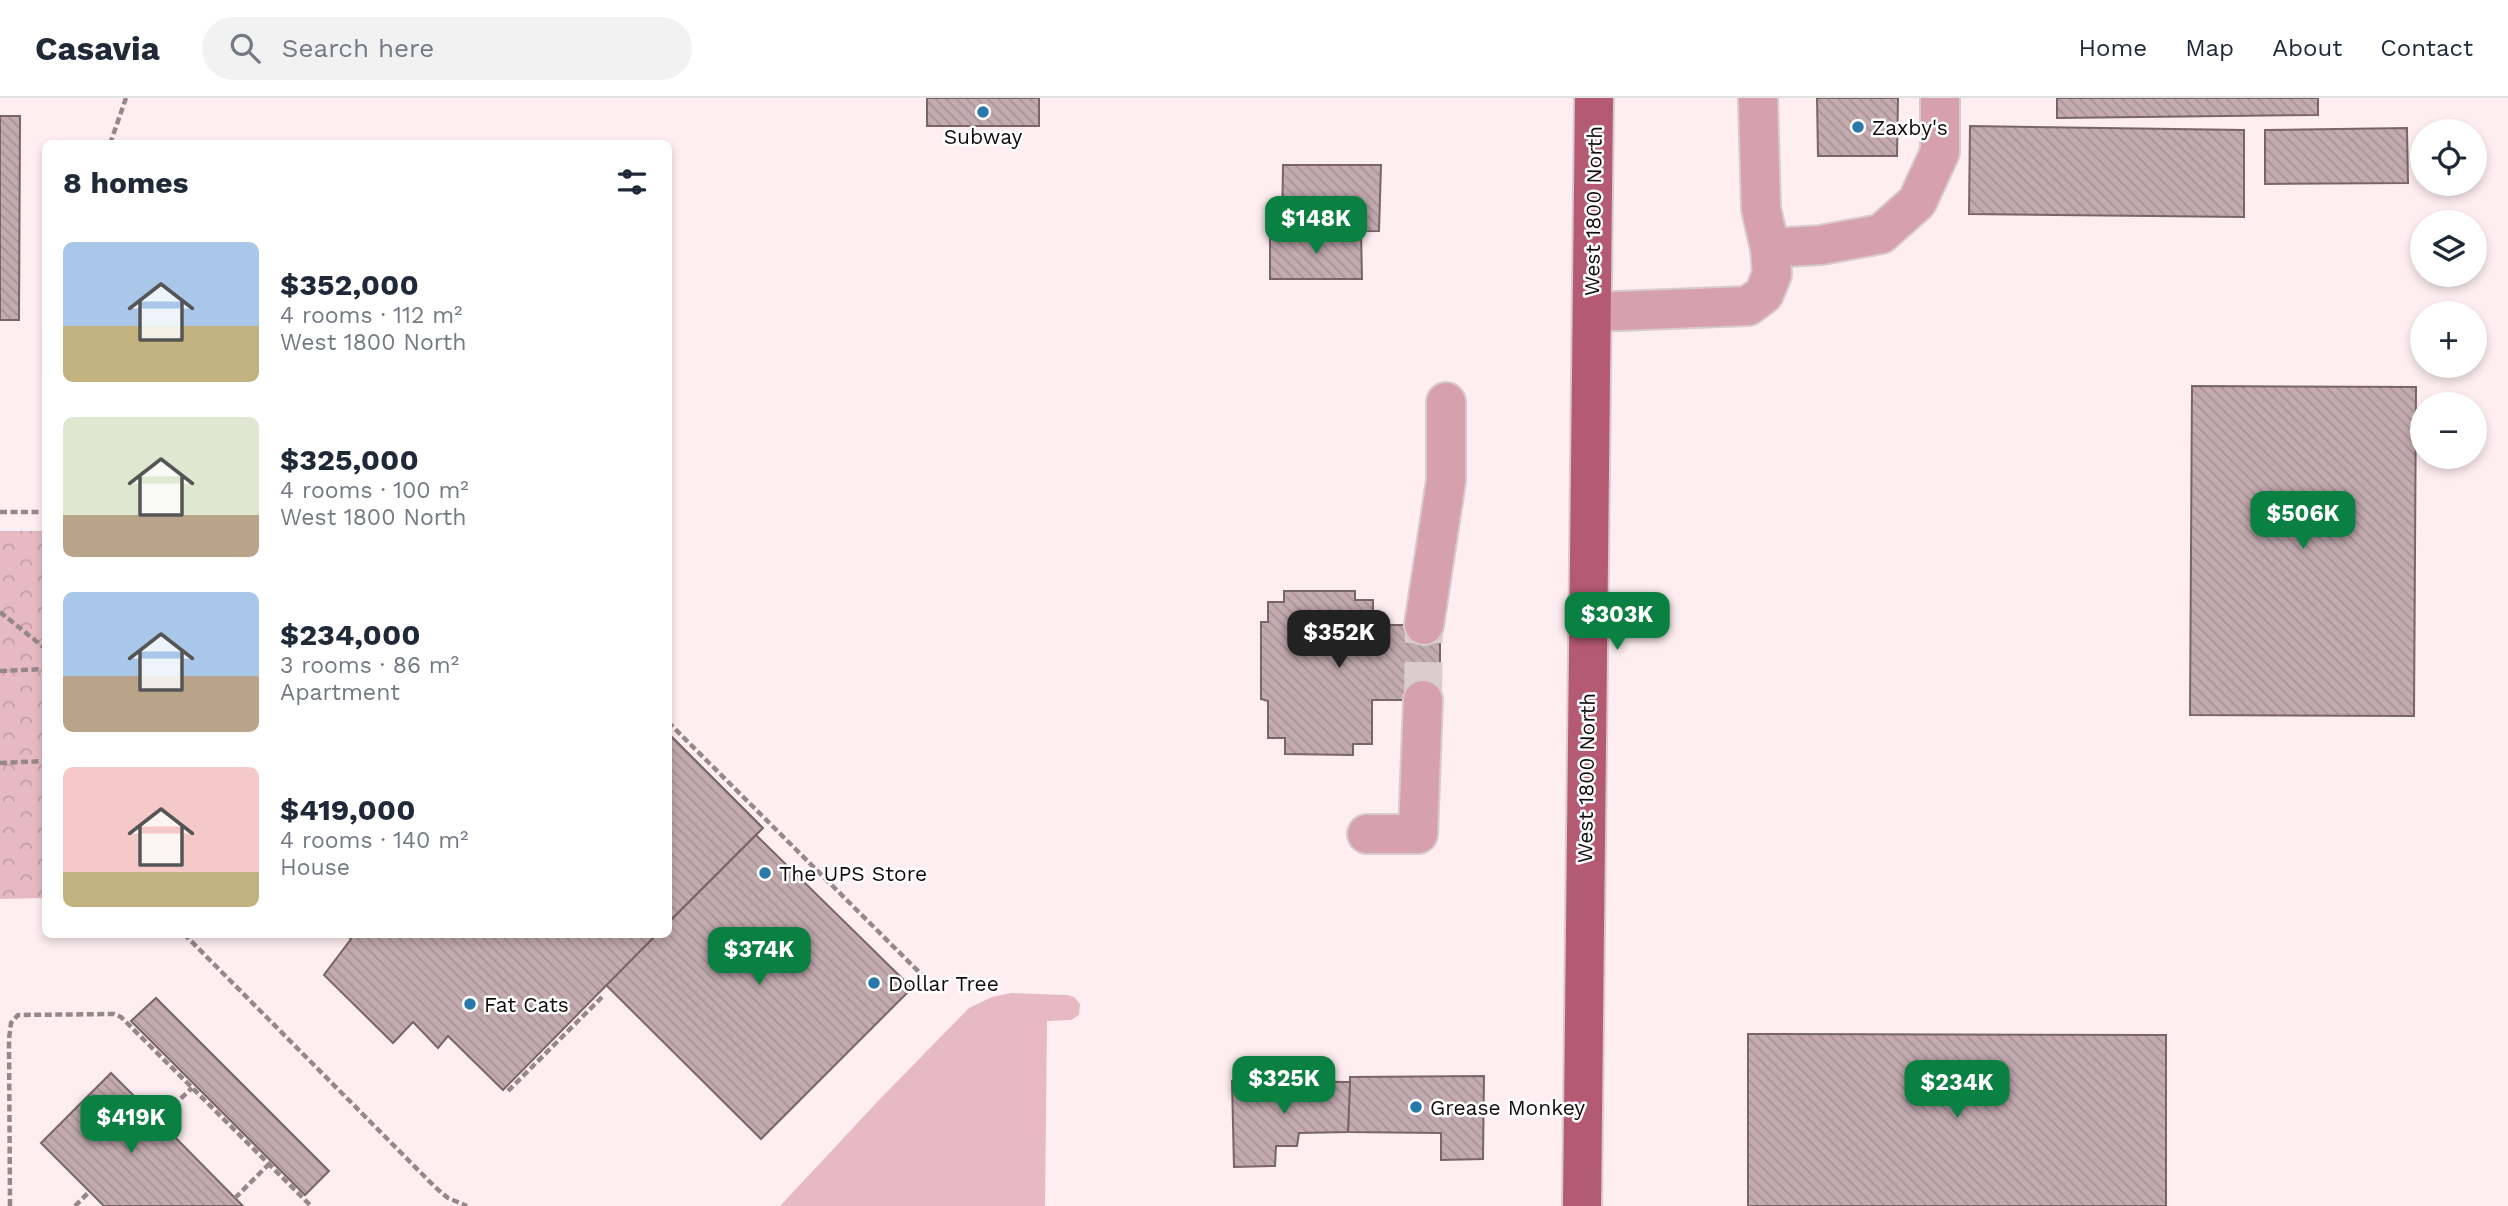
<!DOCTYPE html>
<html lang="en">
<head>
<meta charset="utf-8">
<style>
  :root { --surface:#fff; --page:#f2f2f3; --text:#1f2937; --muted:#747a83; --line:#e0e1e3; --accent:#0b8043 }
  body { margin:0; font-family:"Work Sans",sans-serif; background:var(--page); color:var(--text); height:100vh; display:flex; flex-direction:column; font-size:26px; white-space:nowrap }
  * { box-sizing:border-box; margin:0 }
  p { font-size:23px; color:var(--muted) }
  .icon { flex:none; width:38px; height:38px; fill:none; stroke:currentColor; stroke-width:2; stroke-linecap:round; stroke-linejoin:round }
  .map { position:relative; flex:1; overflow:hidden }
  .details { position:absolute; left:42px; top:42px; width:630px; height:798px; display:flex; flex-direction:column; background:var(--surface); border-radius:10px; box-shadow:0 4px 10px #0003 }
  .details>* { flex:none }
  .controls { position:absolute; left:2410px; top:21px; display:grid; gap:14px }
  .controls a { display:grid; place-items:center; width:77px; height:77px; border-radius:50%; background:var(--surface); box-shadow:0 4px 10px #0003; font-size:35px }
  .price { position:absolute; translate:-50% -60px; padding:0 16px; border-radius:14px; background:var(--accent); color:#fff; font-size:23px; line-height:46px; filter:drop-shadow(0 2px 4px #0008) }
  .price::after { content:''; position:absolute; left:50%; top:42px; width:21px; height:16px; margin-left:-10px; background:inherit; clip-path:polygon(0 0,100% 0,50% 100%) }
  .price.on { background:#222; color:#fff }
  ul { padding:0; list-style:none }
  li { display:flex; align-items:center; gap:21px; height:175px; padding:0 21px }
  li span { display:grid; place-items:center; flex:none; width:196px; height:140px; border-radius:10px; color:#555 }
  li>.icon { margin-inline-start:auto }
  span .icon { width:84px; height:84px; fill:#fffc; stroke-width:1 }
  li b { font-size:30px }
  h2 { display:flex; justify-content:space-between; align-items:center; height:84px; padding:0 21px; font-size:30px }
  header { display:flex; align-items:center; gap:42px; box-sizing:border-box; height:98px; padding:0 35px; background:var(--surface); border-bottom:2px solid var(--line) }
  header strong { font-size:33px }
  nav { display:flex; gap:38px; margin-inline-start:auto; font-size:24px }
  .search { width:490px; height:63px; background:var(--page); display:flex; align-items:center; gap:18px; box-sizing:border-box; padding:0 24px; border-radius:38px; color:var(--muted); font-size:26px }
  .map>svg:first-child { display:block }
  .grass { fill:#e7b9c3 }
  .forest { fill:url(#forest-crowns) }
  .building { fill:url(#building-back-hatch); stroke:#7a6468; stroke-width:2 }
  .lines { fill:none; stroke-linecap:round; stroke-linejoin:round }
  .minor-tunnel { stroke:#dbcccf; stroke-width:38; stroke-dasharray:38 19; stroke-linecap:butt }
  .minor-casing { stroke:#d8cacd; stroke-width:42 }
  .major-casing { stroke:#d8cacd; stroke-width:42 }
  .path { stroke:#95888b; stroke-width:4.5; stroke-dasharray:7 3.5; stroke-linecap:butt }
  .minor { stroke:#d6a1ad; stroke-width:38 }
  .major { stroke:#b55a73; stroke-width:38 }
  .poi-dot { fill:#2878a9; stroke:#fff; stroke-width:2.5 }
  .labels { text-anchor:middle; dominant-baseline:central; stroke-width:5; stroke-linejoin:round; paint-order:stroke }
  .poi-label { font-size:21px; fill:#130b0d; stroke:#fff; text-anchor:start }
  .street-label { font-size:21px; fill:#130b0d; stroke:#fff }
</style>
</head>
<body>
<header>
<strong>Casavia</strong>
<div class="search"><svg class="icon" aria-label="search" viewBox="0 0 24 24"><circle cx="10" cy="10" r="6"/><path d="M15 15l6 6"/></svg>Search here</div>
<nav><a>Home</a><a>Map</a><a>About</a><a>Contact</a></nav>
</header>
<div class="map">
<svg width="2508" height="1108" viewBox="0 0 2508 1108">
  <defs>
    <pattern id="forest-crowns" width="20" height="18" patternUnits="userSpaceOnUse" patternTransform="scale(1.75)"><rect width="20" height="18" fill="#e7b9c3"/><path d="M2 6a3 3 0 1 1 6 0M12 15a3 3 0 1 1 6 0" fill="none" stroke="#c59ea6"/></pattern>
    <pattern id="building-back-hatch" width="6" height="6" patternUnits="userSpaceOnUse" patternTransform="scale(1.75)"><rect width="6" height="6" fill="#c3abb0"/><path d="M-1 5l2 2M0 0l6 6M5-1l2 2" fill="none" stroke="#a79296"/></pattern>
  </defs>
  <rect width="100%" height="100%" fill="#feeef1"/>
  <!-- grass -->
  <polygon class="grass" points="1011,895 1067,897 1074,899 1080,906 1079,917 1071,922 1047,923 1045,1108 780,1108 879,1002 969,910 992,899"/>
  <!-- forest -->
  <polygon class="forest" points="0,433 45,433 45,800 0,801"/>
  <!-- building -->
  <g class="building">
    <rect x="927" y="0" width="112" height="28"/>
    <polygon points="1817,0 1898,0 1897,58 1818,58"/>
    <polygon points="2057,0 2318,0 2318,17 2057,20"/>
    <polygon points="0,18 20,18 19,222 0,222"/>
    <polygon points="1970,28 2244,32 2244,119 1969,116"/>
    <polygon points="2407,30 2408,85 2265,86 2265,32"/>
    <polygon points="1283,67 1381,67 1379,133 1282,134"/>
    <polygon points="1270,134 1361,134 1362,181 1270,181"/>
    <polygon points="2192,288 2416,289 2414,618 2190,617"/>
    <polygon points="1284,493 1355,493 1355,502 1373,502 1373,527 1440,527 1440,602 1372,602 1372,646 1353,646 1353,657 1285,656 1285,640 1268,640 1268,603 1261,601 1261,524 1268,524 1268,504 1284,504"/>
    <polygon points="668,635 763,730 668,825"/>
    <polygon points="756,737 912,890 761,1041 606,887 657,836 668,836 668,825"/>
    <polygon points="346,836 657,836 503,992 448,938 438,950 413,924 393,945 324,877 351,841"/>
    <polygon points="156,900 329,1073 305,1097 131,923"/>
    <polygon points="1748,936 2166,937 2166,1108 1748,1108"/>
    <polygon points="111,975 158,1022 243,1108 104,1108 41,1045"/>
    <polygon points="1484,978 1483,1061 1441,1062 1441,1035 1348,1034 1350,979"/>
    <polygon points="1232,983 1350,984 1348,1034 1299,1035 1297,1048 1276,1048 1275,1068 1234,1069"/>
  </g>
  <g class="lines">
    <!-- minor-tunnel -->
    <polyline class="minor-tunnel" points="1423,602 1424,527"/>
    <!-- minor casing -->
    <g class="minor-casing">
      <g id="minor">
        <polyline points="1770,150 1821,147 1881,136 1917,104 1940,54 1940,0"/>
        <polyline points="1592,214 1748,208 1764,196 1772,176 1770,150 1761,111 1758,0"/>
        <polyline points="1424,527 1446,383 1446,304"/>
        <polyline points="1367,736 1418,736 1423,602"/>
      </g>
    </g>
    <!-- major casing -->
    <g class="major-casing">
      <polyline id="major" points="1582,1108 1594,0"/>
    </g>
    <!-- path -->
    <g class="path">
      <polyline points="110,46 126,0"/>
      <polyline points="0,414 46,414"/>
      <polyline points="0,514 46,551"/>
      <polyline points="0,573 46,571"/>
      <polyline points="668,624 922,877"/>
      <polyline points="0,665 46,663"/>
      <polyline points="184,836 435,1089 448,1100 467,1108"/>
      <polyline points="508,993 602,899"/>
      <polyline points="158,1022 192,990"/>
      <polyline points="235,1100 269,1066"/>
      <polyline points="10,1108 9,941 11,925 18,917 114,916 121,919 311,1108"/>
      <polyline points="75,1108 90,1093"/>
    </g>
    <!-- minor -->
    <use href="#minor" class="minor"/>
    <!-- major -->
    <use href="#major" class="major"/>
  </g>
  <!-- markers -->
  <g class="poi-dot">
    <circle cx="983" cy="14" r="7"/>
    <circle cx="1858" cy="29" r="7"/>
    <circle cx="765" cy="775" r="7"/>
    <circle cx="874" cy="885" r="7"/>
    <circle cx="470" cy="906" r="7"/>
    <circle cx="1416" cy="1009" r="7"/>
  </g>
  <g class="labels">
    <!-- poi labels -->
    <g class="poi-label">
      <text x="1872" y="29">Zaxby's</text>
      <text x="983" y="38" text-anchor="middle">Subway</text>
      <text x="779" y="775">The UPS Store</text>
      <text x="888" y="885">Dollar Tree</text>
      <text x="484" y="906">Fat Cats</text>
      <text x="1430" y="1009">Grease Monkey</text>
    </g>
    <!-- street labels -->
    <g class="street-label">
      <text transform="translate(1593 113) rotate(-89)">West 1800 North</text>
      <text transform="translate(1586 680) rotate(-89)">West 1800 North</text>
    </g>
  </g>
</svg>
<div class="controls">
<a><svg class="icon" aria-label="locate" viewBox="0 0 24 24"><circle cx="12" cy="12" r="6"/><path d="M12 2v4M12 18v4M2 12h4M18 12h4"/></svg></a>
<a><svg class="icon" aria-label="layers" viewBox="0 0 24 24"><path d="M12 4l9 5-9 5-9-5zM3 14l9 5 9-5"/></svg></a>
<a>+</a>
<a>−</a>
</div>
<b class="price" style="left:1316px;top:158px">$148K</b>
<b class="price" style="left:2303px;top:453px">$506K</b>
<b class="price" style="left:1617px;top:554px">$303K</b>
<b class="price on" style="left:1339px;top:572px">$352K</b>
<b class="price" style="left:759px;top:889px">$374K</b>
<b class="price" style="left:1284px;top:1018px">$325K</b>
<b class="price" style="left:1957px;top:1022px">$234K</b>
<b class="price" style="left:131px;top:1057px">$419K</b>
<section class="details">
<h2>8 homes<svg class="icon" aria-label="filters" viewBox="0 0 24 24"><path d="M4 7h16M4 17h16"/><circle cx="9" cy="7" r="2"/><circle cx="15" cy="17" r="2"/></svg></h2>
<ul>
<li><span style="background:linear-gradient(#a9c7e8 60%,#c2b280 0)"><svg class="icon" aria-label="home" viewBox="0 0 24 24"><path d="M3 11l9-7 9 7M6 9v11h12V9"/></svg></span><div><b>$352,000</b><p>4 rooms · 112 m²</p><p>West 1800 North</p></div></li>
<li><span style="background:linear-gradient(#dfe7d0 70%,#b9a48a 0)"><svg class="icon" aria-label="home" viewBox="0 0 24 24"><path d="M3 11l9-7 9 7M6 9v11h12V9"/></svg></span><div><b>$325,000</b><p>4 rooms · 100 m²</p><p>West 1800 North</p></div></li>
<li><span style="background:linear-gradient(#a9c7e8 60%,#b9a48a 0)"><svg class="icon" aria-label="home" viewBox="0 0 24 24"><path d="M3 11l9-7 9 7M6 9v11h12V9"/></svg></span><div><b>$234,000</b><p>3 rooms · 86 m²</p><p>Apartment</p></div></li>
<li><span style="background:linear-gradient(#f6c9c9 75%,#c2b280 0)"><svg class="icon" aria-label="home" viewBox="0 0 24 24"><path d="M3 11l9-7 9 7M6 9v11h12V9"/></svg></span><div><b>$419,000</b><p>4 rooms · 140 m²</p><p>House</p></div></li>
</ul>
</section>
</div>
</body>
</html>
